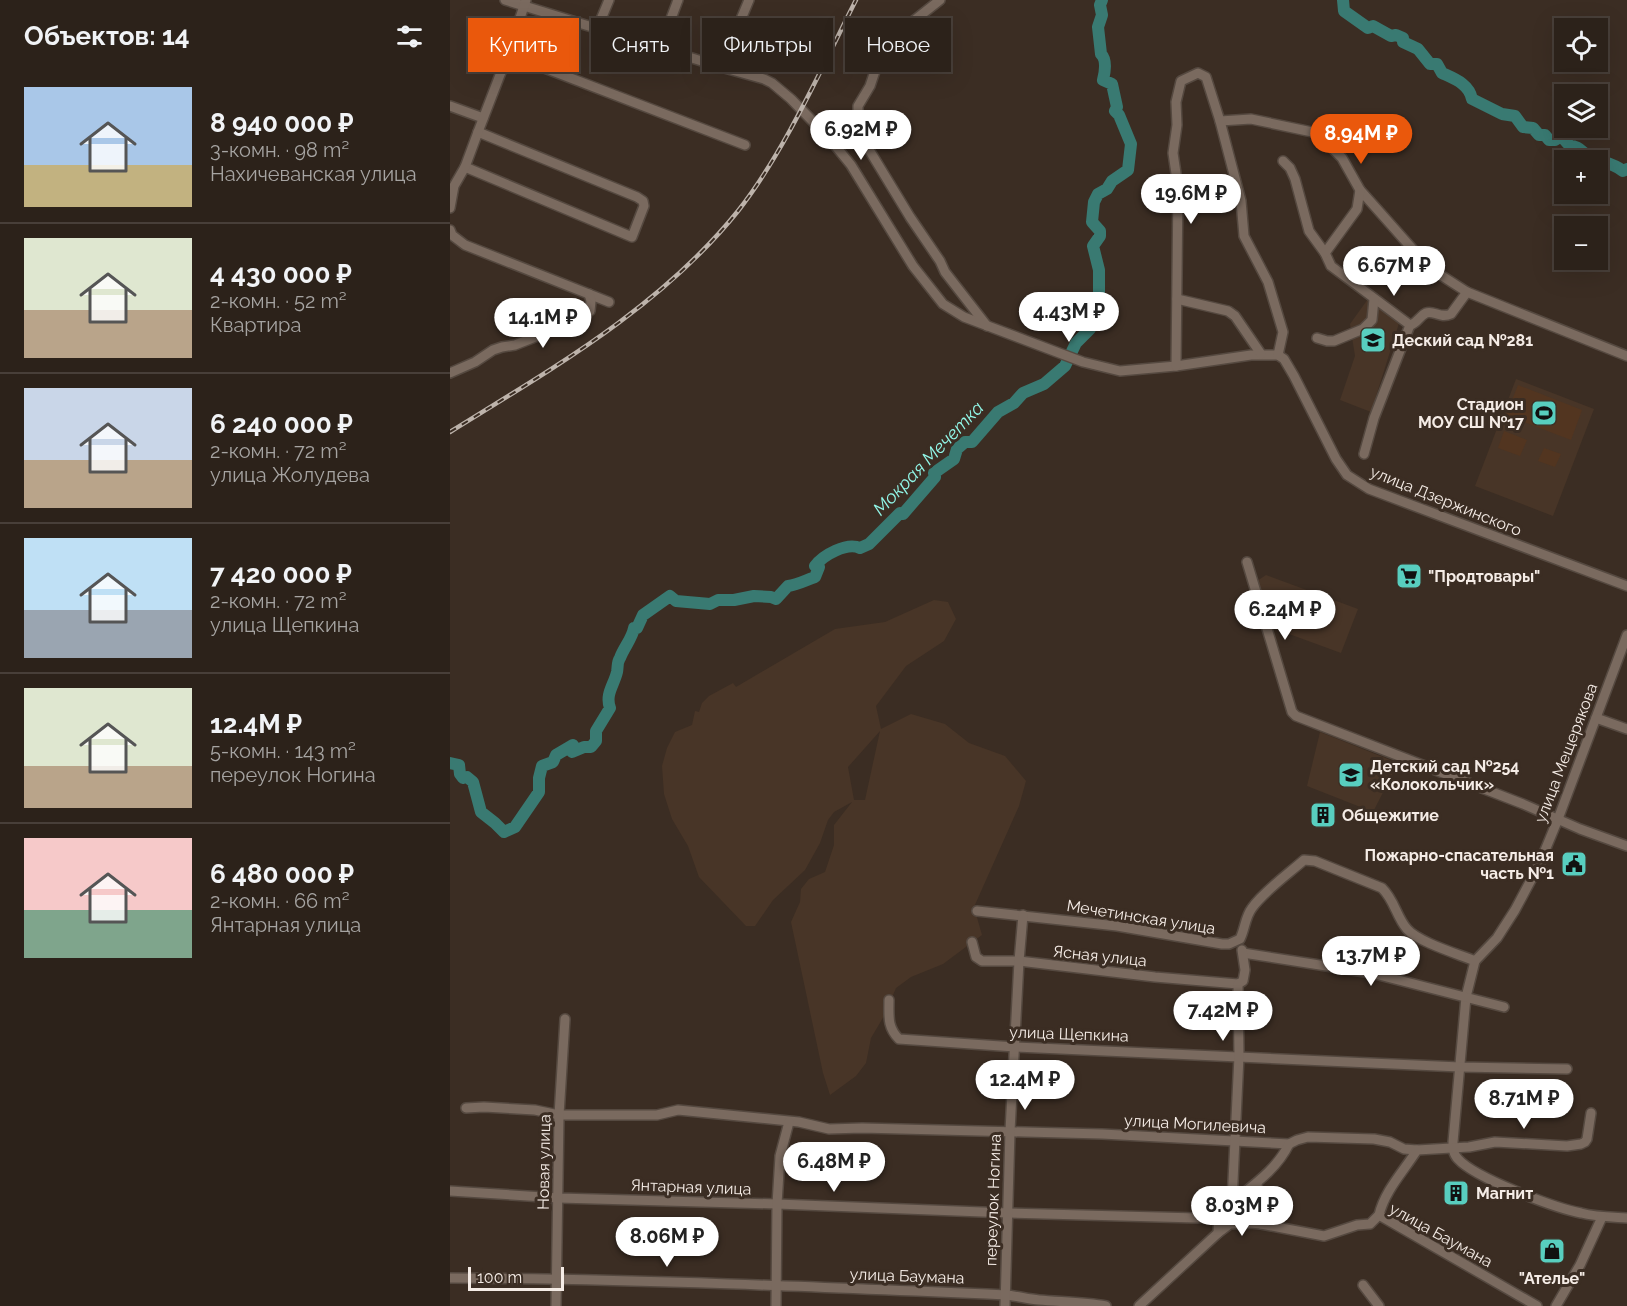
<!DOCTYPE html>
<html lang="ru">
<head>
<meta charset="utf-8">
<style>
  :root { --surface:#2c221a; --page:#342a23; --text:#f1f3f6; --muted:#a6a4a2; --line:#483f39; --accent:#ea580c }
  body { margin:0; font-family:Raleway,sans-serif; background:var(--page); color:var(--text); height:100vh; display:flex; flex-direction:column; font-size:22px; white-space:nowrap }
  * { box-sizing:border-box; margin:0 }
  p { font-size:20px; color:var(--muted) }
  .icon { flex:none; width:33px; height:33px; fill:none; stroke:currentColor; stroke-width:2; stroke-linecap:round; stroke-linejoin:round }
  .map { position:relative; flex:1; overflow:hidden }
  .sheet { display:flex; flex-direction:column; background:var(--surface); width:450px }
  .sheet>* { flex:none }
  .guide { position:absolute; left:18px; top:18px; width:570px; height:54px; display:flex; gap:12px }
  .tools { position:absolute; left:1104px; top:18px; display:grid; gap:12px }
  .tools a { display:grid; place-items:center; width:54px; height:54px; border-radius:0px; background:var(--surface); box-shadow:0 6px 24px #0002,0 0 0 2px var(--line); font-size:30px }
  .scale { position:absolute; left:18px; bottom:15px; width:96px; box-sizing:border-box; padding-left:6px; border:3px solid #f5ece6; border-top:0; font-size:16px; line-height:21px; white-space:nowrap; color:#f5ece6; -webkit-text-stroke:4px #3b2d23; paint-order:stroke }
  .price { position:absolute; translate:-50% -51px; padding:0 14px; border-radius:21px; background:#fff; color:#222; font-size:20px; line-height:39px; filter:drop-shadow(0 2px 3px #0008) }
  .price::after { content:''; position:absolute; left:50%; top:36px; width:18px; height:14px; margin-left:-9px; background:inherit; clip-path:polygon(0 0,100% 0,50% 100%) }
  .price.current { background:var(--accent); color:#fff }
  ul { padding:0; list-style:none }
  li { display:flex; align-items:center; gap:18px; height:150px; padding:0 24px }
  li+li { border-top:2px solid var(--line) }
  li span { display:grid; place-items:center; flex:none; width:168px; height:120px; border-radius:0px; color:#555 }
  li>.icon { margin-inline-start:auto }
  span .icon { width:72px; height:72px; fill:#fffc; stroke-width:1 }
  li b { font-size:26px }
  h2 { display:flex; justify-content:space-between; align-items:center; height:72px; padding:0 24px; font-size:26px }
  .pill { padding:0 21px; border-radius:0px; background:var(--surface); box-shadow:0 6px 24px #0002,0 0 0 2px var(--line); font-size:21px; line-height:54px }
  .pill.current { background:var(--accent); color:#fff }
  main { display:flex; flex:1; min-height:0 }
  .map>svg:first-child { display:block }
  .built { fill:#483527; fill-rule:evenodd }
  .green { fill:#523520 }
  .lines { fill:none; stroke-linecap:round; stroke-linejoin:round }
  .river { stroke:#397a72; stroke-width:12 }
  .minor-casing { stroke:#554940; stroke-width:12 }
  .minor { stroke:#7a6a5f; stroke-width:9 }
  .rail-casing { stroke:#bdb3ab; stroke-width:4.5 }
  .rail { stroke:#3b2d23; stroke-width:2; stroke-dasharray:7; stroke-linecap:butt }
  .labels { text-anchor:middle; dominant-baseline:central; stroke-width:6; stroke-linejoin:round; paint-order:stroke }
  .poi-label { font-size:16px; font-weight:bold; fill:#f5ece6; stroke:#3b2d23; text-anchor:start }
  .street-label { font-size:16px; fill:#f5ece6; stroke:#3b2d23 }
  .water-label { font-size:18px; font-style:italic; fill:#92f8e9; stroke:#3b2d23 }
</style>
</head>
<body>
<main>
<section class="sheet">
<h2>Объектов: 14<svg class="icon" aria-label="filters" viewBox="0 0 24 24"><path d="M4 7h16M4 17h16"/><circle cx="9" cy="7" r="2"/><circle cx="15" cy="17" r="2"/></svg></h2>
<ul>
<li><span style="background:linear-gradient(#a9c7e8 65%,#c2b280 0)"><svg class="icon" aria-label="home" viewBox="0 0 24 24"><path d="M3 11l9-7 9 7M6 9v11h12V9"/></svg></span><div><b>8 940 000 ₽</b><p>3-комн. · 98 m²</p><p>Нахичеванская улица</p></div></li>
<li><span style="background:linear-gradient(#dfe7d0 60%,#b9a48a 0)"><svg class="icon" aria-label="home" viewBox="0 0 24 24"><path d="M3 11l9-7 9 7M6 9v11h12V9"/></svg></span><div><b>4 430 000 ₽</b><p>2-комн. · 52 m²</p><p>Квартира</p></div></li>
<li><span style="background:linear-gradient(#c9d6e8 60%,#b9a48a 0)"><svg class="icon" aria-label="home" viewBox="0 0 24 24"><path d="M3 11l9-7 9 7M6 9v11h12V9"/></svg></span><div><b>6 240 000 ₽</b><p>2-комн. · 72 m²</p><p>улица Жолудева</p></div></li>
<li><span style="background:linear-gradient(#bfe0f5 60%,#9aa5b1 0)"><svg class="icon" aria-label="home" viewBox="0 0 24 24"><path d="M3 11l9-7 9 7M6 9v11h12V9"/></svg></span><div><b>7 420 000 ₽</b><p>2-комн. · 72 m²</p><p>улица Щепкина</p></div></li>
<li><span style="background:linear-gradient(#dfe7d0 65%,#b9a48a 0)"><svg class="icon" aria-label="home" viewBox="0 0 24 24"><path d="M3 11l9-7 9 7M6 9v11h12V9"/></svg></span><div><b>12.4M ₽</b><p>5-комн. · 143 m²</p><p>переулок Ногина</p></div></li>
<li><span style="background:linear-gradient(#f6c9c9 60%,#7fa58c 0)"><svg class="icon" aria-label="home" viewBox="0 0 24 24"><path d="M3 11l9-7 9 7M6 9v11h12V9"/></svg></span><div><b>6 480 000 ₽</b><p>2-комн. · 66 m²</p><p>Янтарная улица</p></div></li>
</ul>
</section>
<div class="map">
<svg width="1177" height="1306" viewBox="0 0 1177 1306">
  <rect width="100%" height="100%" fill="#3b2d23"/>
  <!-- built -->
  <g class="built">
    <polygon points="918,299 951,317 921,412 890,400 905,356 900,324"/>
    <polygon points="1066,379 1144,409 1103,516 1025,486"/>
    <polygon points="816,575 908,609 891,653 820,627 807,581"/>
    <path d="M484,600L498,602L506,619L494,641L456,666L426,706L431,729L461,714L495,724L519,743L555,756L576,781L569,806L524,907L532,935L493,964L461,977L446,988L434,1016L421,1038L416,1063L406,1076L380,1095L373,1073L341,922L350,902L351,889L359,879L375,872L384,845V825L402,802L384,812L378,820L370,843L355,870L323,900L305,926H296L249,877L238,846L222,819L214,794L212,766L217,748L225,732L242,725L245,711L249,712L252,703L259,696L283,683L286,687L385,629L435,622ZM430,731L415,800H404L398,767Z"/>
    <polygon points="870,732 948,763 923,812 857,786"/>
  </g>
  <!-- green -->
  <g class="green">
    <polygon points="1068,385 1132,410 1121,440 1056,415"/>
    <polygon points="1054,431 1077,440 1070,456 1048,448"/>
    <polygon points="1094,448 1111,454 1105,467 1088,461"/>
  </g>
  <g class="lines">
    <!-- river -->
    <g class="river">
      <path d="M893,0L894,11L918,28L923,26L941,36L946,35L953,38V42L968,49L980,64H987L992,73C1005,79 1019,84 1022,99L1052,114L1065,116L1073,127L1083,128L1089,135H1095L1099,140H1105L1111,136L1120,146C1128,146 1131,151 1137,155C1148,162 1162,162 1173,171L1177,169"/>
      <path d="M0,763L9,765L10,774L13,778L17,777L23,782L31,812L45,823L54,832L65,827L89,792V778L92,766L103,762L106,755L123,745L122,752L134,747H141L146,741V731L160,708C155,694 164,685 167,672C168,667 167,662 170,658C174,647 182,639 184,628H187L193,615L220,596L226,601L260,604L268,600H284L304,596L321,597L326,599L338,586C347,585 356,580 365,577L369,567L365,566C373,555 397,542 410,548L419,544L450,513L453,514L485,477L484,473L504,459L507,449L515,442H522L548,412L564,403L573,393L594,384L615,366L626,343L640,329L643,313L649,302V270L643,246L650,236V231L642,222L644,202L648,194L657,189L662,181L678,170L681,144L669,115L665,111L667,107L662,84L653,80C655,72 657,60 651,54L648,27L652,15L650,5L652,0"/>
    </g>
    <!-- minor casing -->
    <g class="minor-casing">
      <g id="minor">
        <polyline points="55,0 271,67 314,79 322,83 341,99 379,138 401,165 463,266 493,304 514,317 633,362 670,371 726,366 801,355 828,355 834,359 844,376 886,459 897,475 919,489 1177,586"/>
        <polyline points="490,0 452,30 434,49 429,59 420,86 408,106 408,124 412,138 460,217 490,261 495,272 537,326"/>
        <polyline points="147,29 159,0"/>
        <polyline points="210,48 228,0"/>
        <polyline points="58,54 295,145"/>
        <polyline points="271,67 299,0"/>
        <polyline points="0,106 33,118"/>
        <polyline points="770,121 801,119 867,133 892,158 910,190 927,209 966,253 989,274 1017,292 1177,356"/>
        <polyline points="833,161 840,168 845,179 859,231 875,253 881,266 960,325 924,418 914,454"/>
        <polyline points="15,167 182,237 194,206 193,201 187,197 28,132"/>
        <polyline points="0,208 4,186 15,167 28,132 58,54 76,0"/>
        <polyline points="0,230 2,235 15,245 159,302"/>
        <polyline points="875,253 907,209 910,190"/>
        <polyline points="727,299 778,311 785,316 811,354"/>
        <path d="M960,325C968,323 969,316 976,313C984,310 990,319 1001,314L1017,292"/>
        <polyline points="867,338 877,341 884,341 913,329 922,320 924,299"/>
        <polyline points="726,366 728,187 723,153 727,125 726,102 731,81 748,73 756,77 770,121 791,201 794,236 818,282 833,332 828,355"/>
        <polyline points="0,373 25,362 43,350 52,347 65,345 103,330 140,311 141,301 139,294"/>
        <polyline points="797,562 842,712 846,716 1073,804 1130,829 1177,846"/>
        <path d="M1177,635L1108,819L1089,865L1065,910L1047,938L1025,961L1016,997L1003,1142C1003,1148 1003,1154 1008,1159C1025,1178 1105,1208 1131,1213C1146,1217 1161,1217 1177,1218"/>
        <polyline points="1146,718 1177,729"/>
        <path d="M527,911L667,926L772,944H779L790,939C795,929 795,917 802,908C813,892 838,874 854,860L865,861L932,888C945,901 946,916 957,929C968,942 1008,954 1025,961"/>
        <polyline points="522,942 526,957 532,961 569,961 705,977 788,984"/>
        <polyline points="793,953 921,973 1054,1007"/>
        <path d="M439,1000C439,1016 437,1027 449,1039L565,1047L1010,1067L1117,1069"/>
        <polyline points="16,1108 34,1107 85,1110 109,1115 207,1115 228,1110 349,1122 379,1129 412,1128 652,1134 839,1144 847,1140 858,1137 924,1139 940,1142 954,1149 967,1150 1019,1147 1045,1142 1117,1146 1131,1144 1135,1142 1137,1139 1141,1113"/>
        <polyline points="807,1184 811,1224 874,1236 907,1225 920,1224 929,1215 1087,1306"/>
        <polyline points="0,1191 109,1198 327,1204 558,1213 747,1218 769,1214"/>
        <polyline points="782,1202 789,1056 788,984 793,981 795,970 792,950"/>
        <path d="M929,1215C935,1190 954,1171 967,1150"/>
        <polyline points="768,1233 780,1224 800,1223 811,1224"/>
        <path d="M0,1278C185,1279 371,1287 556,1295C567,1296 578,1299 589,1300C611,1302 634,1302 656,1306"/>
        <polyline points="913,1285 929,1306"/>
        <polyline points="106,1306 109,1115 115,1019"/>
        <polyline points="326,1306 327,1204 330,1156 339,1122"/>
        <polyline points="555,1306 560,1131 569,961 573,915"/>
        <path d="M689,1306L768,1233L769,1214C793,1191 824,1175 839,1144"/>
        <polyline points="1106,1306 1130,1265 1152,1217"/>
      </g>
    </g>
    <!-- minor -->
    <use href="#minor" class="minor"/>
    <!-- rail casing -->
    <g class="rail-casing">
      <path id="rail" d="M0,432C103,368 211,307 288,211C335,151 371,69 406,0"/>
    </g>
    <!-- rail -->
    <use href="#rail" class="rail"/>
  </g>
  <!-- icons -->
  <defs>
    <g id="school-square" transform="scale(1.35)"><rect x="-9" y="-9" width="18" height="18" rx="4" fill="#58cebf" stroke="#3b2d23"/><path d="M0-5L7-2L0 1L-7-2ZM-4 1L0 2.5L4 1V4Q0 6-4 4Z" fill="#111"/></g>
    <g id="stadium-square" transform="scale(1.35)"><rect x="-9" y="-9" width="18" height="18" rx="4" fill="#58cebf" stroke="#3b2d23"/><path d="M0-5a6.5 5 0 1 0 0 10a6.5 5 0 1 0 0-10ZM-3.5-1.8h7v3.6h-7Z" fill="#111"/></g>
    <g id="supermarket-square" transform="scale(1.35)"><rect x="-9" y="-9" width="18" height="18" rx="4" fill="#58cebf" stroke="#3b2d23"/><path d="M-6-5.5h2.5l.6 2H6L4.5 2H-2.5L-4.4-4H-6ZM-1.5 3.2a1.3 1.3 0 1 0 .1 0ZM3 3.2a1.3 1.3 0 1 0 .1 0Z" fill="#111"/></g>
    <g id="building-square" transform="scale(1.35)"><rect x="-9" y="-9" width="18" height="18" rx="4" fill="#58cebf" stroke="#3b2d23"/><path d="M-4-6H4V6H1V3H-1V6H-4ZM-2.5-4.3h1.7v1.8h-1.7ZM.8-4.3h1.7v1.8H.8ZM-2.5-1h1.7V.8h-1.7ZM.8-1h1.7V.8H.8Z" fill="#111"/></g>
    <g id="civic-square" transform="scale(1.35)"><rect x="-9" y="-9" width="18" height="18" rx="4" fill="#58cebf" stroke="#3b2d23"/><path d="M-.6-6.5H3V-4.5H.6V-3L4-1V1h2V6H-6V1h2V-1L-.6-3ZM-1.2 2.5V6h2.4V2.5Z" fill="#111"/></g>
    <g id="shop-square" transform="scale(1.35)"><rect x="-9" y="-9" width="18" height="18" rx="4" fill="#58cebf" stroke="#3b2d23"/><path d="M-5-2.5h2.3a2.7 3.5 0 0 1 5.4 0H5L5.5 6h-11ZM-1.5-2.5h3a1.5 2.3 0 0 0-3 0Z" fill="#111"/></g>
  </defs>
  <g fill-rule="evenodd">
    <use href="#school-square" x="923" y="340"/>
    <use href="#stadium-square" x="1094" y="413"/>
    <use href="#supermarket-square" x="959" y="576"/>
    <use href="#school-square" x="901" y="775"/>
    <use href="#building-square" x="873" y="815"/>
    <use href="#civic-square" x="1124" y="864"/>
    <use href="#building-square" x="1006" y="1193"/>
    <use href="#shop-square" x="1102" y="1251"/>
  </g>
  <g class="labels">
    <!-- poi labels -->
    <g class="poi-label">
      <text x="942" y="340">Деский сад №281</text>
      <text x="1074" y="404" text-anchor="end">Стадион<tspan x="1074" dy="18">МОУ СШ №17</tspan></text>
      <text x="978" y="576">"Продтовары"</text>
      <text x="920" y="766">Детский сад №254<tspan x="920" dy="18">«Колокольчик»</tspan></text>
      <text x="892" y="815">Общежитие</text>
      <text x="1104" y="855" text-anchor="end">Пожарно-спасательная<tspan x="1104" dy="18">часть №1</tspan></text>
      <text x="1026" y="1193">Магнит</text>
      <text x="1102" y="1278" text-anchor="middle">"Ателье"</text>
    </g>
    <!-- street labels -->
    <g class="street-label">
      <text transform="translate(996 501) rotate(22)">улица Дзержинского</text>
      <text transform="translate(1116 753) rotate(-69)">улица Мещерякова</text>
      <text transform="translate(691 917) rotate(9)">Мечетинская улица</text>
      <text transform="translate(650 956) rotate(6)">Ясная улица</text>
      <text transform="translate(619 1034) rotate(2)">улица Щепкина</text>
      <text transform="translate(745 1124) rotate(3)">улица Могилевича</text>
      <text transform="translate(94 1162) rotate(-89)">Новая улица</text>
      <text transform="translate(241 1187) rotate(2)">Янтарная улица</text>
      <text transform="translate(543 1200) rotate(-88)">переулок Ногина</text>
      <text transform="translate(991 1235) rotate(29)">улица Баумана</text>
      <text transform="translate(457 1276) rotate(2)">улица Баумана</text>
    </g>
    <!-- water labels -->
    <g class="water-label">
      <text transform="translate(478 458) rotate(-46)">Мокрая Мечетка</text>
    </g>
  </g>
</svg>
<div class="tools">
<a><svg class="icon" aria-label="locate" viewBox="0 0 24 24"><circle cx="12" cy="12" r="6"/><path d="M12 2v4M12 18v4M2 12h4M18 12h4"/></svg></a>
<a><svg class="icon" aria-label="layers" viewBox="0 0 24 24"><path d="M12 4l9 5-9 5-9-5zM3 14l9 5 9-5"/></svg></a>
<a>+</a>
<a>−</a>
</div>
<div class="scale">100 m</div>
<b class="price" style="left:411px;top:161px">6.92M ₽</b>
<b class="price current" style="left:911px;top:165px">8.94M ₽</b>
<b class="price" style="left:741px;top:225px">19.6M ₽</b>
<b class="price" style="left:944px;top:297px">6.67M ₽</b>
<b class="price" style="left:619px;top:343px">4.43M ₽</b>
<b class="price" style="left:93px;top:349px">14.1M ₽</b>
<b class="price" style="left:835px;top:641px">6.24M ₽</b>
<b class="price" style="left:921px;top:987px">13.7M ₽</b>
<b class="price" style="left:773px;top:1042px">7.42M ₽</b>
<b class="price" style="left:575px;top:1111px">12.4M ₽</b>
<b class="price" style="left:1074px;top:1130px">8.71M ₽</b>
<b class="price" style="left:384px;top:1193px">6.48M ₽</b>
<b class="price" style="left:792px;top:1237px">8.03M ₽</b>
<b class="price" style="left:217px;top:1268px">8.06M ₽</b>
<div class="guide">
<a class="pill current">Купить</a>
<a class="pill">Снять</a>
<a class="pill">Фильтры</a>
<a class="pill">Новое</a>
</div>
</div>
</main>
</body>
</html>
